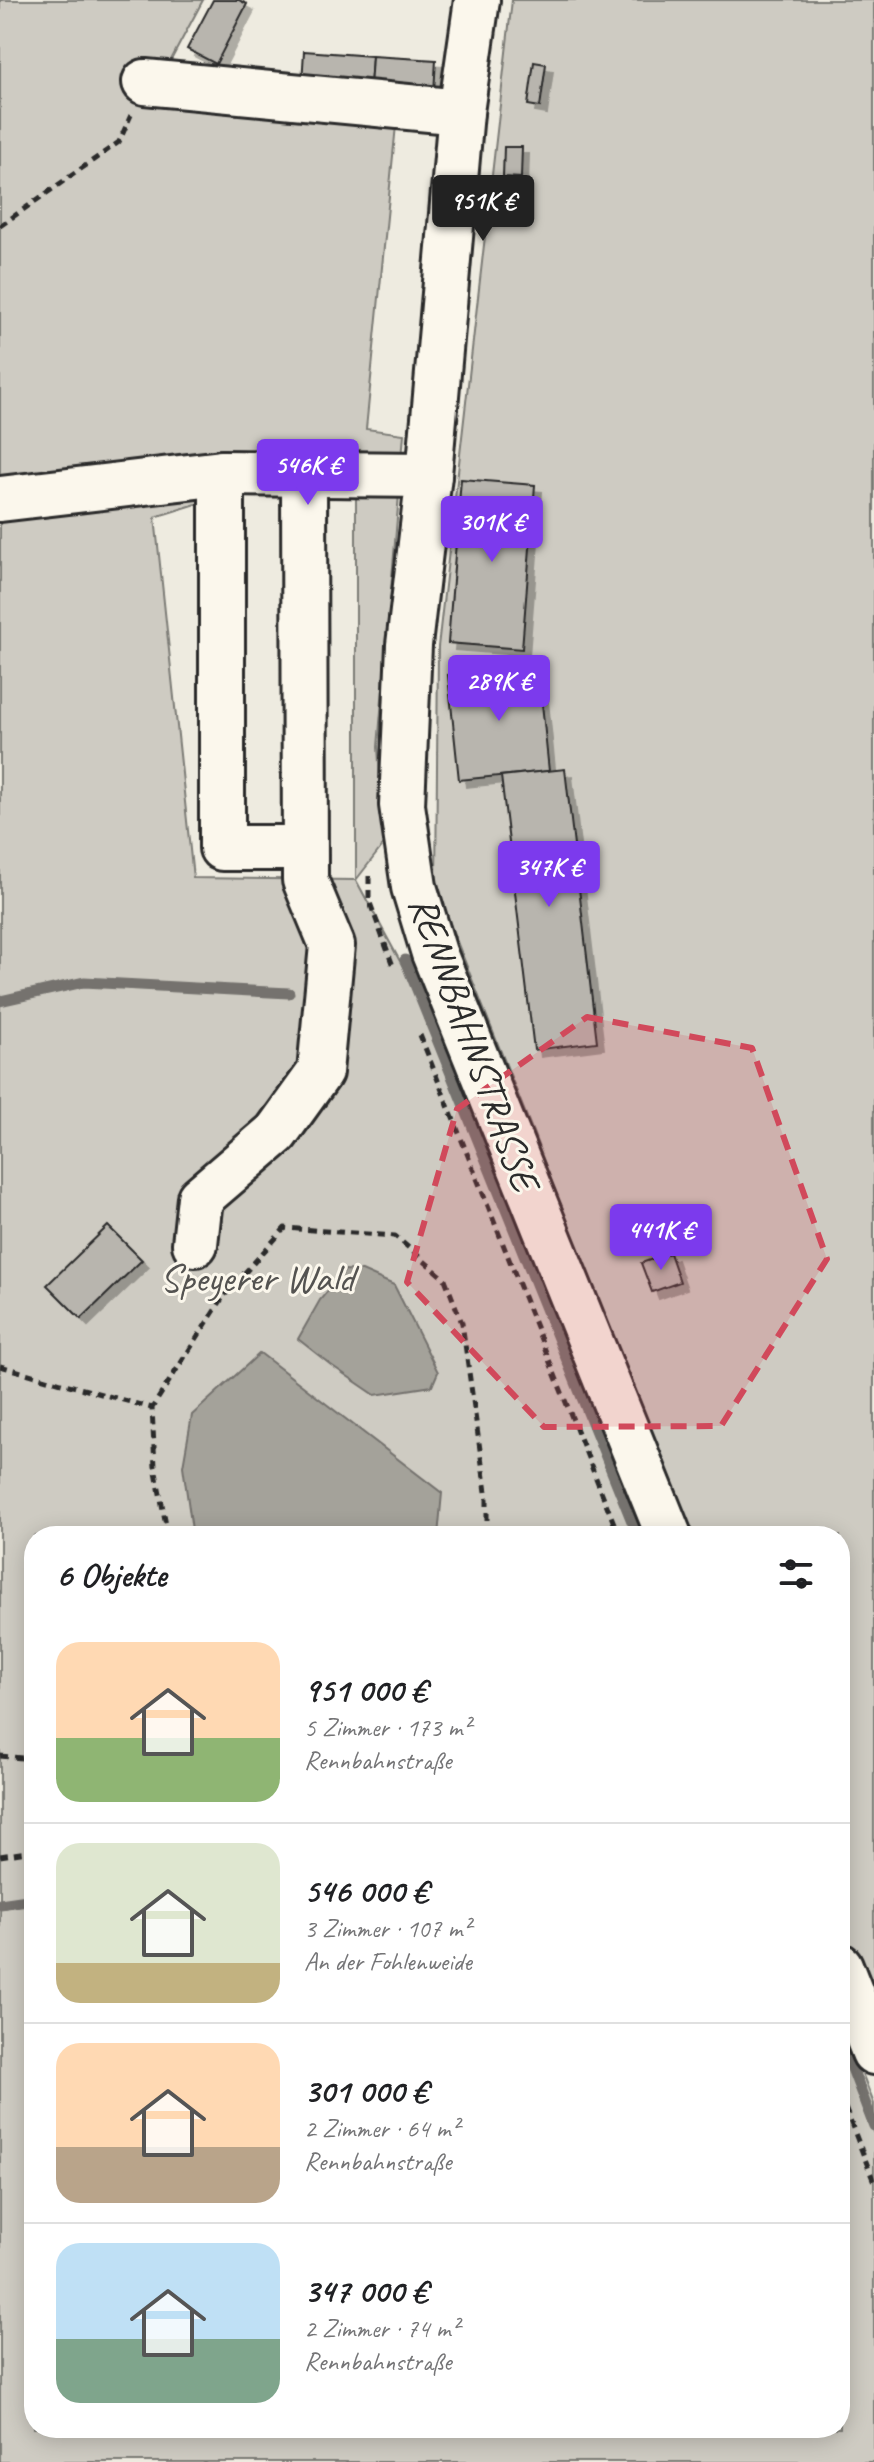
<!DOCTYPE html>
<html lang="de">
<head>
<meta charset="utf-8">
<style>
  :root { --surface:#fff; --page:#f2f2f2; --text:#202124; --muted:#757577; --line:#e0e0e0; --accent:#7c3aed }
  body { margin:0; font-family:Caveat,sans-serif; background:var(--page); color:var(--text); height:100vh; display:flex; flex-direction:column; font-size:30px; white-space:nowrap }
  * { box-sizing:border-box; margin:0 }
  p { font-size:26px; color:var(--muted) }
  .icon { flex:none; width:44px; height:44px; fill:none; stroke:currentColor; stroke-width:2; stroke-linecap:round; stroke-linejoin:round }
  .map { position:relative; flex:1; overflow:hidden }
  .panel { position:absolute; left:24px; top:1526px; width:826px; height:912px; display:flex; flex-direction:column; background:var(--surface); border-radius:32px; box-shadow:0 4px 20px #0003 }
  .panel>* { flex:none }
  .price { position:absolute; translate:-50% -68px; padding:0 18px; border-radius:8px; background:var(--accent); color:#fff; font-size:26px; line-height:52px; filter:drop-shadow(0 2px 4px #0008) }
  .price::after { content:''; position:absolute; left:50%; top:48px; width:24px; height:18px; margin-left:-12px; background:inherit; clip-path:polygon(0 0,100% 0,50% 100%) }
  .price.on { background:#222; color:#fff }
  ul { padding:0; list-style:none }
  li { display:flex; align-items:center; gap:24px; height:200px; padding:0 32px }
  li+li { border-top:2px solid var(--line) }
  li span { display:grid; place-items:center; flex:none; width:224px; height:160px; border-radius:24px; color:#555 }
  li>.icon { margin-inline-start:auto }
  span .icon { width:96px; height:96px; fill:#fffc; stroke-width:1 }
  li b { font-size:34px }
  h2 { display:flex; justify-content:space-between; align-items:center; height:96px; padding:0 32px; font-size:34px }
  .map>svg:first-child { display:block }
  .green { fill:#cecbc2; stroke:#7c7b76; stroke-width:2; fill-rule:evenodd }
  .water { fill:#a4a29a; stroke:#74726e; stroke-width:2 }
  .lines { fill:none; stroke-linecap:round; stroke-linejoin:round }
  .stream { stroke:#74726e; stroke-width:11 }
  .building { fill:#b8b5ae; stroke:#2b2b2b; stroke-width:2; filter:url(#shadow) }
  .minor-casing { stroke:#2b2b2b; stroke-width:50 }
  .path { stroke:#2b2b2b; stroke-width:5; stroke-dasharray:8 6; stroke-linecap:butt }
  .minor { stroke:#fbf7ec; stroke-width:44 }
  .marked { fill:#d1495b; fill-opacity:0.2; stroke:#d1495b; stroke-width:6; stroke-dasharray:16 10; stroke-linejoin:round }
  .labels { text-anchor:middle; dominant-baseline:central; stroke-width:6; stroke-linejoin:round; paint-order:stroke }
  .street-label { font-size:40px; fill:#2b2b2b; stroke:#fbf7ec }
  .park-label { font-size:40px; fill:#545351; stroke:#fbf7ec }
</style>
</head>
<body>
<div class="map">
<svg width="874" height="2462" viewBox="0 0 874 2462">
  <defs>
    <filter id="shadow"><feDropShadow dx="7" dy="7" stdDeviation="0" flood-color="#0004"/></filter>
  </defs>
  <rect width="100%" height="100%" fill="#eeebe0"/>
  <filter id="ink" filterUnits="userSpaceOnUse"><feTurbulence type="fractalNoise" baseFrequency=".0125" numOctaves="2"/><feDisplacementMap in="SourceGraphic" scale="16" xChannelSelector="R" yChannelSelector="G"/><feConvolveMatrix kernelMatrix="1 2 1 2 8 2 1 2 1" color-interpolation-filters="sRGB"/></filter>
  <g filter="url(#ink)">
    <!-- green -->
    <g class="green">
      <path d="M0,0H203L163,75L399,95L366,429L404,434L378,747L384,844L356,880L408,976L644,1536H34V2428H840V2016L874,2104V2462H0ZM356,495V880L193,878L155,517L222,496Z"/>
      <polygon points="512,0 874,0 874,2016 840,1933 840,1536 685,1536 533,1132 436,889 438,647"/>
    </g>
    <!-- water -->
    <g class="water">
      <polygon points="345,1270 362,1271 394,1285 438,1372 432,1386 375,1395 331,1365 298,1339 320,1300"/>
      <polygon points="260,1353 442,1493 438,1536 190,1536 192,1530 183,1466 192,1415"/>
    </g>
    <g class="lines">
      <!-- stream -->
      <g class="stream">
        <polyline points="405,960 638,1536"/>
        <polyline points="0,1001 84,982 289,993"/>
        <polyline points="0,1904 34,1899"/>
        <polyline points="840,2037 874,2126"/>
      </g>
    </g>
    <!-- building -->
    <g class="building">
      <polygon points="213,0 239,0 247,4 216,64 187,49"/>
      <polygon points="304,51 372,56 370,88 302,83"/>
      <polygon points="372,56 436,60 434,92 370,88"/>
      <polygon points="534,62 546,64 540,107 528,105"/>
      <polygon points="504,147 522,147 521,178 503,177"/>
      <polygon points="461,479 535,485 522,649 448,643"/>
      <polygon points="538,665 549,771 459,780 448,675"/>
      <polygon points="565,769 597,1042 534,1050 501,776"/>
      <polygon points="108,1226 142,1260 81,1319 47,1285"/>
      <polygon points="670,1253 680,1282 652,1292 641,1263"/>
    </g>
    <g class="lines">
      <!-- minor casing -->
      <g class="minor-casing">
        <g id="minor">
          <polyline points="477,0 461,112 429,475 409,645 402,805 414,887 434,953 669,1536"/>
          <polyline points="145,82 461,112"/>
          <polyline points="222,473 222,848 303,848"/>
          <polyline points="0,499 222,473 429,475"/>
          <polyline points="195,1244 200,1198 276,1133 320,1072 332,945 305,880 304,473"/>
          <polyline points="840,1966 874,2052"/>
        </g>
      </g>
      <!-- path -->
      <g class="path">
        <polyline points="0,226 119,142 131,115"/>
        <polyline points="369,876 369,900 393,966"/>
        <polyline points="420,1035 619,1536"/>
        <polyline points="211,1277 222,1298 285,1228 395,1236 445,1279 462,1323 487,1499 487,1536"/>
        <polyline points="0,1366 152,1408"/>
        <polyline points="168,1536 155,1467 152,1408 222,1299"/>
        <polyline points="0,1756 34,1759"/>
        <polyline points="0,1856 34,1851"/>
        <polyline points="840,2095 874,2182"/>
      </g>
      <!-- minor -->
      <use href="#minor" class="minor"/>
    </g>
  </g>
  <!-- marked area -->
  <path class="marked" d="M587,1017L752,1048L827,1259L721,1426L544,1427L407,1282L457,1109Z"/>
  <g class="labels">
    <!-- street labels -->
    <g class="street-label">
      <text transform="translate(474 1043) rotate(70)">RENNBAHNSTRASSE</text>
    </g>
    <!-- park labels -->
    <g class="park-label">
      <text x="257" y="1278">Speyerer Wald</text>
    </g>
  </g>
</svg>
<b class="price on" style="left:483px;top:243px">951K €</b>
<b class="price" style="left:308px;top:507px">546K €</b>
<b class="price" style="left:492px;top:564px">301K €</b>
<b class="price" style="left:499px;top:723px">289K €</b>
<b class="price" style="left:549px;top:909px">347K €</b>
<b class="price" style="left:661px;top:1272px">441K €</b>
<section class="panel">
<h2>6 Objekte<svg class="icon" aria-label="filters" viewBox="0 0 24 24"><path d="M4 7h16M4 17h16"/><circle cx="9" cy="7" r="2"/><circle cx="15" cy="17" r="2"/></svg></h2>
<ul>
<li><span style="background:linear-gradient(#ffd9b3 60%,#8fb573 0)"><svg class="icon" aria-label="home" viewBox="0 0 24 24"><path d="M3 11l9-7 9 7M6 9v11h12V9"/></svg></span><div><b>951 000 €</b><p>5 Zimmer · 173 m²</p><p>Rennbahnstraße</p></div></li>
<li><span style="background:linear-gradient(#dfe7d0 75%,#c2b280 0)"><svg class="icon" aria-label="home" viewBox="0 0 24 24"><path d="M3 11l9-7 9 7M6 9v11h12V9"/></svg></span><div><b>546 000 €</b><p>3 Zimmer · 107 m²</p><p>An der Fohlenweide</p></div></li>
<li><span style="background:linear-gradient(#ffd9b3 65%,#b9a48a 0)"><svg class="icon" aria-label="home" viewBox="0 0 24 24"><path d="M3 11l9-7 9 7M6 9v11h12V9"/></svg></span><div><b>301 000 €</b><p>2 Zimmer · 64 m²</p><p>Rennbahnstraße</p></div></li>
<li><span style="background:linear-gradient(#bfe0f5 60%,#7fa58c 0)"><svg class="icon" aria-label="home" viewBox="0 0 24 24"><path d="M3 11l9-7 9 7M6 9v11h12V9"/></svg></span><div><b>347 000 €</b><p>2 Zimmer · 74 m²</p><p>Rennbahnstraße</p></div></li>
</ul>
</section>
</div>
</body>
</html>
